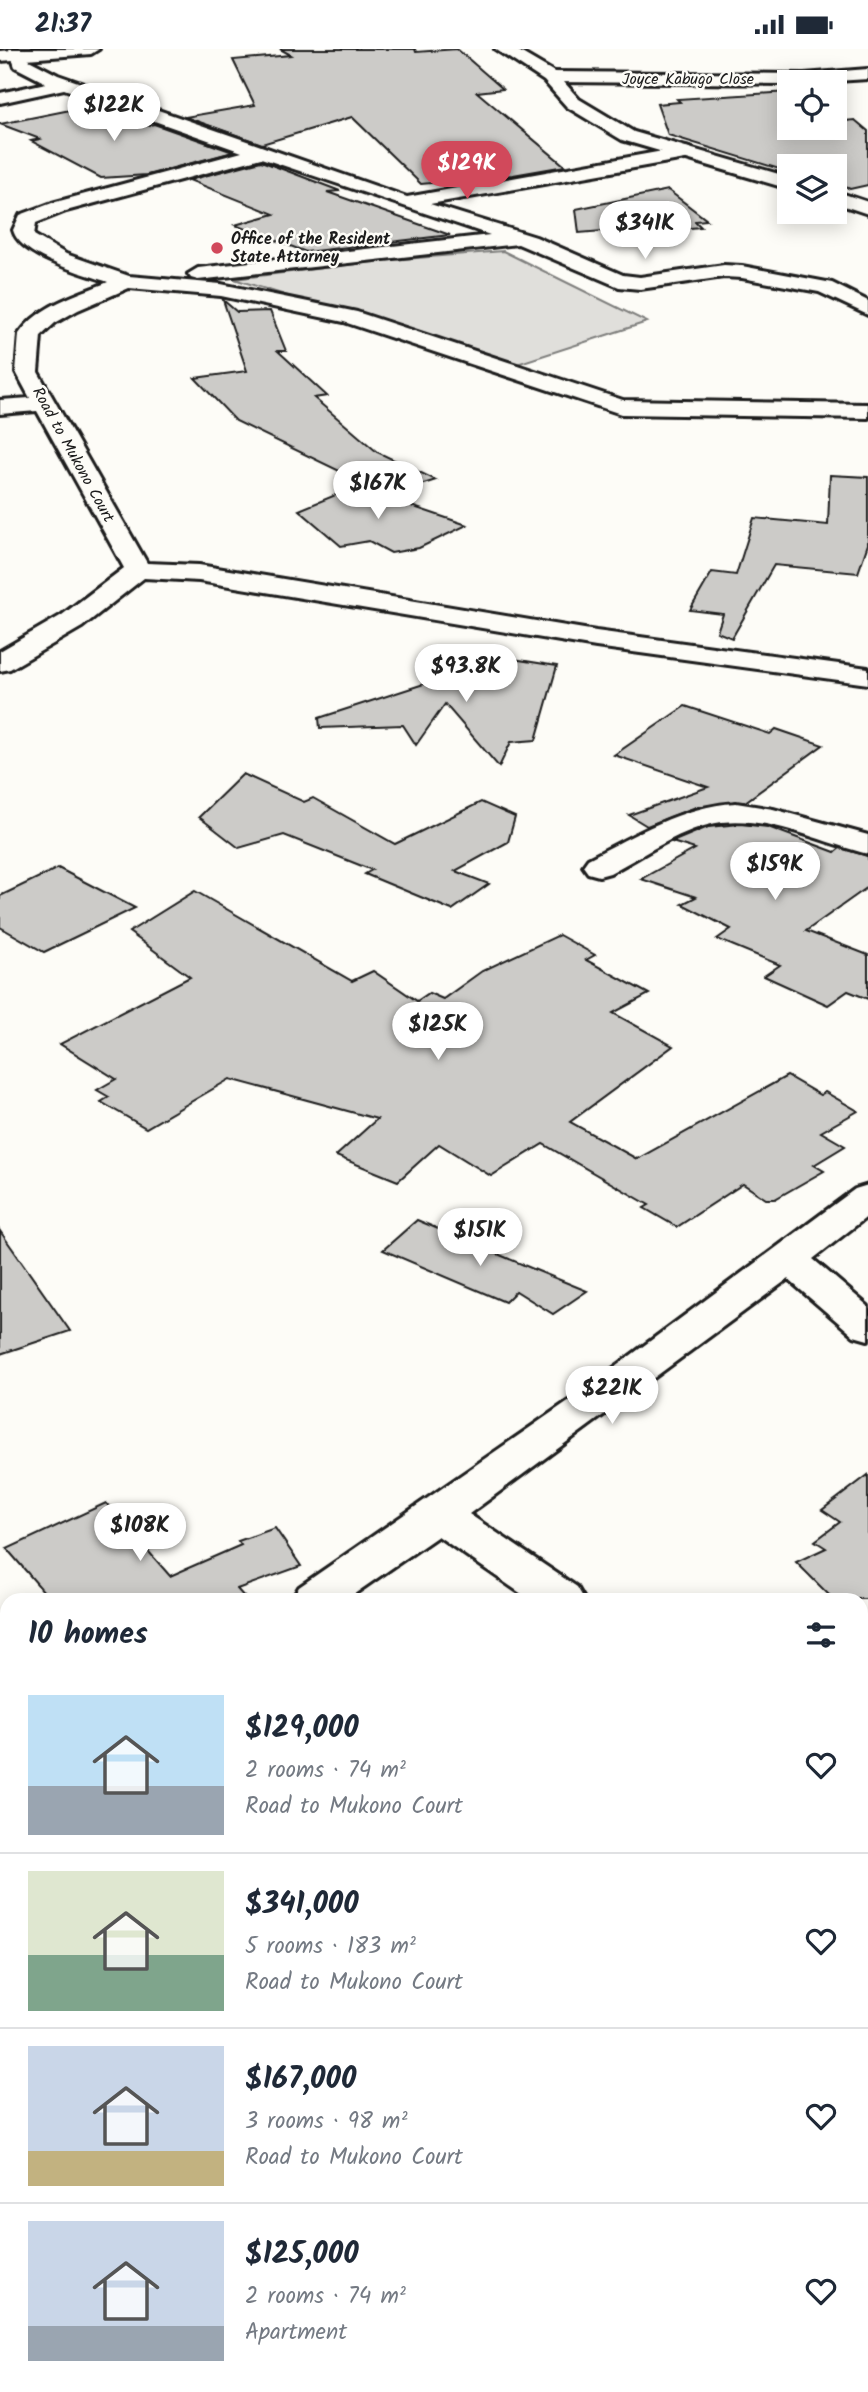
<!DOCTYPE html>
<html lang="en">
<head>
<meta charset="utf-8">
<style>
  :root { --surface:#fff; --page:#f6f6f7; --text:#1f2937; --muted:#747a83; --line:#e0e1e3; --accent:#d1495b }
  body { margin:0; font-family:Kalam,sans-serif; background:var(--page); color:var(--text); height:100vh; display:flex; flex-direction:column; font-size:26px; white-space:nowrap }
  * { box-sizing:border-box; margin:0 }
  p { font-size:23px; color:var(--muted) }
  .icon { flex:none; width:38px; height:38px; fill:none; stroke:currentColor; stroke-width:2; stroke-linecap:round; stroke-linejoin:round }
  .map { position:relative; flex:1; overflow:hidden }
  .panel { position:absolute; left:0px; top:1544px; width:868px; height:800px; display:flex; flex-direction:column; background:var(--surface); border-radius:21px 21px 0 0; box-shadow:0 4px 18px #0003 }
  .panel>* { flex:none }
  .controls { position:absolute; left:777px; top:21px; display:grid; gap:14px }
  .controls a { display:grid; place-items:center; width:70px; height:70px; border-radius:0px; background:var(--surface); box-shadow:0 4px 18px #0003; font-size:35px }
  .price { position:absolute; translate:-50% -60px; padding:0 16px; border-radius:24px; background:#fff; color:#222; font-size:23px; line-height:46px; filter:drop-shadow(0 2px 4px #0008) }
  .price::after { content:''; position:absolute; left:50%; top:42px; width:21px; height:16px; margin-left:-10px; background:inherit; clip-path:polygon(0 0,100% 0,50% 100%) }
  .price.active { background:var(--accent); color:#fff }
  ul { padding:0; list-style:none }
  li { display:flex; align-items:center; gap:21px; height:175px; padding:0 28px }
  li+li { border-top:2px solid var(--line) }
  li span { display:grid; place-items:center; flex:none; width:196px; height:140px; border-radius:0px; color:#555 }
  li>.icon { margin-inline-start:auto }
  span .icon { width:84px; height:84px; fill:#fffc; stroke-width:1 }
  li b { font-size:30px }
  h2 { display:flex; justify-content:space-between; align-items:center; height:84px; padding:0 28px; font-size:30px }
  .status { display:flex; justify-content:space-between; align-items:center; height:49px; padding:0 35px; background:var(--surface); direction:ltr }
  .status svg { height:19px; fill:currentColor }
  .map>svg:first-child { display:block }
  .green { fill:#e0dfdb; stroke:#7e7e7c; stroke-width:2 }
  .building { fill:#cccbc8; stroke:#1c1c1c; stroke-width:2 }
  .lines { fill:none; stroke-linecap:round; stroke-linejoin:round }
  .street-casing { stroke:#1c1c1c; stroke-width:6 }
  .secondary-casing { stroke:#1c1c1c; stroke-width:6 }
  .highway-casing { stroke:#1c1c1c; stroke-width:6 }
  .street { fill:#fdfcf7; fill-rule:evenodd }
  .secondary { fill:#fdfcf7; fill-rule:evenodd }
  .highway { fill:#fdfcf7; fill-rule:evenodd }
  .poi-dot { fill:#d1495b; stroke:#fdfcf7; stroke-width:2.5 }
  .labels { text-anchor:middle; dominant-baseline:central; stroke-width:5; stroke-linejoin:round; paint-order:stroke }
  .far-street-label { font-size:16px; fill:#1c1c1c; stroke:#fdfcf7 }
  .far-poi-label { font-size:16px; font-weight:bold; fill:#1c1c1c; stroke:#fdfcf7; text-anchor:start }
</style>
</head>
<body>
<div class="status"><b>21:37</b><svg viewBox="0 0 49 12"><path d="M0 12V9h3v3zM5 12V6h3v6zM10 12V3h3v9zM15 12V0h3v12zM26 1h20v11H26zM47 4h2v5h-2z"/></svg></div>
<div class="map">
<svg width="868" height="2343" viewBox="0 0 868 2343">
  <rect width="100%" height="100%" fill="#fdfcf7"/>
  <filter id="ink" filterUnits="userSpaceOnUse"><feTurbulence type="fractalNoise" baseFrequency=".0143" numOctaves="2"/><feDisplacementMap in="SourceGraphic" scale="14" xChannelSelector="R" yChannelSelector="G"/><feConvolveMatrix kernelMatrix="1 2 1 2 8 2 1 2 1" color-interpolation-filters="sRGB"/></filter>
  <g filter="url(#ink)">
    <!-- green -->
    <polygon class="green" points="503,202 647,273 511,317 234,230 380,212"/>
    <!-- building -->
    <g class="building">
      <polygon points="280,0 415,0 416,3 457,0 503,40 477,43 565,117 513,126 421,135 352,68 262,95 185,68 255,56 233,11 291,6"/>
      <polygon points="789,43 789,79 835,79 835,73 855,71 868,82 868,136 850,140 835,133 835,117 797,117 789,114 789,123 668,86 657,55 680,53 677,50"/>
      <polygon points="85,58 145,77 154,75 233,103 147,126 101,129 31,92 40,90 0,75"/>
      <polygon points="261,112 340,142 327,143 450,186 306,203 235,176 274,165 189,131"/>
      <polygon points="668,141 707,171 695,172 701,178 658,182 669,191 622,197 603,182 579,184 576,160"/>
      <polygon points="223,251 237,263 270,262 286,302 278,302 327,347 314,349 377,403 436,431 389,446 236,372 195,329 247,322"/>
      <polygon points="830,426 868,428 868,495 858,524 774,516 732,589 717,583 723,565 690,561 712,523 736,526 754,469 828,476"/>
      <polygon points="355,438 467,476 419,499 391,504 369,492 341,497 299,461"/>
      <polygon points="482,605 557,617 536,691 511,693 499,718 445,655 416,696 403,676 320,679 319,669 427,634 423,629 445,628 470,620 466,628"/>
      <polygon points="685,657 770,685 776,680 823,696 745,753 696,758 647,777 629,766 708,738 614,706"/>
      <polygon points="243,725 304,753 313,749 395,795 481,753 515,768 508,793 455,822 489,835 452,861 365,825 372,821 284,786 239,799 199,768"/>
      <polygon points="740,775 768,778 835,803 840,799 868,807 868,838 806,882 868,906 868,950 848,942 828,956 764,927 780,916 717,890 731,880 682,855 696,848 641,830 695,800 672,793 708,778"/>
      <polygon points="58,819 135,859 44,903 0,878 0,847"/>
      <polygon points="195,842 352,932 373,922 417,952 429,944 443,950 482,922 559,886 595,906 586,911 649,945 613,964 673,997 570,1073 637,1110 787,1027 820,1046 825,1043 858,1062 821,1083 845,1097 814,1116 824,1122 775,1150 766,1150 743,1135 677,1178 644,1159 649,1156 543,1095 491,1127 439,1095 398,1132 336,1107 377,1070 230,1030 146,1079 101,1053 109,1048 97,1041 116,1030 60,995 190,928 129,883"/>
      <polygon points="417,1171 538,1222 587,1242 553,1265 516,1242 505,1253 383,1201"/>
      <polygon points="0,1182 70,1282 0,1305"/>
      <polygon points="868,1426 868,1550 833,1550 796,1513 826,1499 815,1492 840,1473 822,1461"/>
      <polygon points="106,1454 170,1527 241,1496 238,1492 275,1479 301,1517 237,1540 246,1550 50,1550 7,1500"/>
    </g>
    <g class="lines">
      <!-- street casing -->
      <g class="street-casing">
        <g id="street">
          <path d="M9,0H25L29,11L58,26L407,148L685,98L692,100L694,104L692,108L685,110L430,155L536,188L623,226L640,228L724,216L742,217L832,234L868,252V266L819,243L742,229L724,228L640,240L619,238L518,195L198,231L191,229L188,225L198,219L490,186L261,109L66,162L36,174L34,186L66,205L129,227L221,235L357,263L623,351L868,355V369L621,365L344,273L221,247L129,239L78,261L55,274L41,287L38,323L147,514L199,516L596,582L868,619V635L596,598L199,532L144,529L82,578L10,620L0,622V602L62,566L124,519L37,362L0,365V351L30,349L16,323L19,285C39,256 77,246 108,233C83,224 20,208 13,181L20,166L52,154L242,103L64,40L0,54V44L46,34L15,18Z"/>
          <polygon points="868,20 868,30 789,35 550,33 541,28 550,23 804,25"/>
          <path d="M736,754L773,760L868,786V805C823,794 770,767 722,773C683,778 645,806 610,824L599,827L588,824L583,817L588,810C635,786 682,757 736,754Z"/>
          <polygon points="868,1136 868,1167 813,1210 868,1257 868,1291 854,1287 788,1230 469,1465 577,1538 584,1550 529,1550 438,1487 347,1550 292,1550 299,1538 580,1344 855,1140"/>
          <polygon points="7,1743 7,1785 0,1788 0,1746"/>
          <polygon points="861,1814 868,1817 868,1863 861,1861"/>
        </g>
      </g>
      <!-- secondary casing -->
      <g class="secondary-casing">
        <g id="secondary">
          <polygon points="26,0 99,0 91,5 0,12 0,2"/>
          <polygon points="495,0 515,0 556,24 579,50 634,83 789,128 789,140 622,91 567,58 544,32"/>
          <polygon points="835,142 868,153 868,165 835,154"/>
        </g>
      </g>
      <!-- highway casing -->
      <g class="highway-casing">
        <g id="highway">
          <polygon points="0,1799 7,1802 7,1853 0,1850"/>
          <polygon points="272,2336 333,2336 336,2343 275,2343"/>
        </g>
      </g>
      <!-- street -->
      <use href="#street" class="street"/>
      <!-- secondary -->
      <use href="#secondary" class="secondary"/>
      <!-- highway -->
      <use href="#highway" class="highway"/>
    </g>
  </g>
  <!-- markers -->
  <circle class="poi-dot" cx="217" cy="199" r="7"/>
  <g class="labels">
    <!-- far-street labels -->
    <g class="far-street-label">
      <text x="688" y="30">Joyce Kabugo Close</text>
      <text transform="translate(73 406) rotate(61)">Road to Mukono Court</text>
    </g>
    <!-- far-poi labels -->
    <g class="far-poi-label">
      <text x="231" y="190">Office of the Resident<tspan x="231" dy="18">State Attorney</tspan></text>
    </g>
  </g>
</svg>
<div class="controls">
<a><svg class="icon" aria-label="locate" viewBox="0 0 24 24"><circle cx="12" cy="12" r="6"/><path d="M12 2v4M12 18v4M2 12h4M18 12h4"/></svg></a>
<a><svg class="icon" aria-label="layers" viewBox="0 0 24 24"><path d="M12 4l9 5-9 5-9-5zM3 14l9 5 9-5"/></svg></a>
</div>
<b class="price" style="left:114px;top:94px">$122K</b>
<b class="price active" style="left:467px;top:152px">$129K</b>
<b class="price" style="left:645px;top:212px">$341K</b>
<b class="price" style="left:378px;top:472px">$167K</b>
<b class="price" style="left:466px;top:655px">$93.8K</b>
<b class="price" style="left:775px;top:853px">$159K</b>
<b class="price" style="left:438px;top:1013px">$125K</b>
<b class="price" style="left:480px;top:1219px">$151K</b>
<b class="price" style="left:612px;top:1377px">$221K</b>
<b class="price" style="left:140px;top:1514px">$108K</b>
<section class="panel">
<h2>10 homes<svg class="icon" aria-label="filters" viewBox="0 0 24 24"><path d="M4 7h16M4 17h16"/><circle cx="9" cy="7" r="2"/><circle cx="15" cy="17" r="2"/></svg></h2>
<ul>
<li><span style="background:linear-gradient(#bfe0f5 65%,#9aa5b1 0)"><svg class="icon" aria-label="home" viewBox="0 0 24 24"><path d="M3 11l9-7 9 7M6 9v11h12V9"/></svg></span><div><b>$129,000</b><p>2 rooms · 74 m²</p><p>Road to Mukono Court</p></div><svg class="icon" aria-label="heart" viewBox="0 0 24 24"><path d="M12 20l-8-8c-3-5 5-10 8-4 3-6 11-1 8 4z"/></svg></li>
<li><span style="background:linear-gradient(#dfe7d0 60%,#7fa58c 0)"><svg class="icon" aria-label="home" viewBox="0 0 24 24"><path d="M3 11l9-7 9 7M6 9v11h12V9"/></svg></span><div><b>$341,000</b><p>5 rooms · 183 m²</p><p>Road to Mukono Court</p></div><svg class="icon" aria-label="heart" viewBox="0 0 24 24"><path d="M12 20l-8-8c-3-5 5-10 8-4 3-6 11-1 8 4z"/></svg></li>
<li><span style="background:linear-gradient(#c9d6e8 75%,#c2b280 0)"><svg class="icon" aria-label="home" viewBox="0 0 24 24"><path d="M3 11l9-7 9 7M6 9v11h12V9"/></svg></span><div><b>$167,000</b><p>3 rooms · 98 m²</p><p>Road to Mukono Court</p></div><svg class="icon" aria-label="heart" viewBox="0 0 24 24"><path d="M12 20l-8-8c-3-5 5-10 8-4 3-6 11-1 8 4z"/></svg></li>
<li><span style="background:linear-gradient(#c9d6e8 75%,#9aa5b1 0)"><svg class="icon" aria-label="home" viewBox="0 0 24 24"><path d="M3 11l9-7 9 7M6 9v11h12V9"/></svg></span><div><b>$125,000</b><p>2 rooms · 74 m²</p><p>Apartment</p></div><svg class="icon" aria-label="heart" viewBox="0 0 24 24"><path d="M12 20l-8-8c-3-5 5-10 8-4 3-6 11-1 8 4z"/></svg></li>
</ul>
</section>
</div>
</body>
</html>
